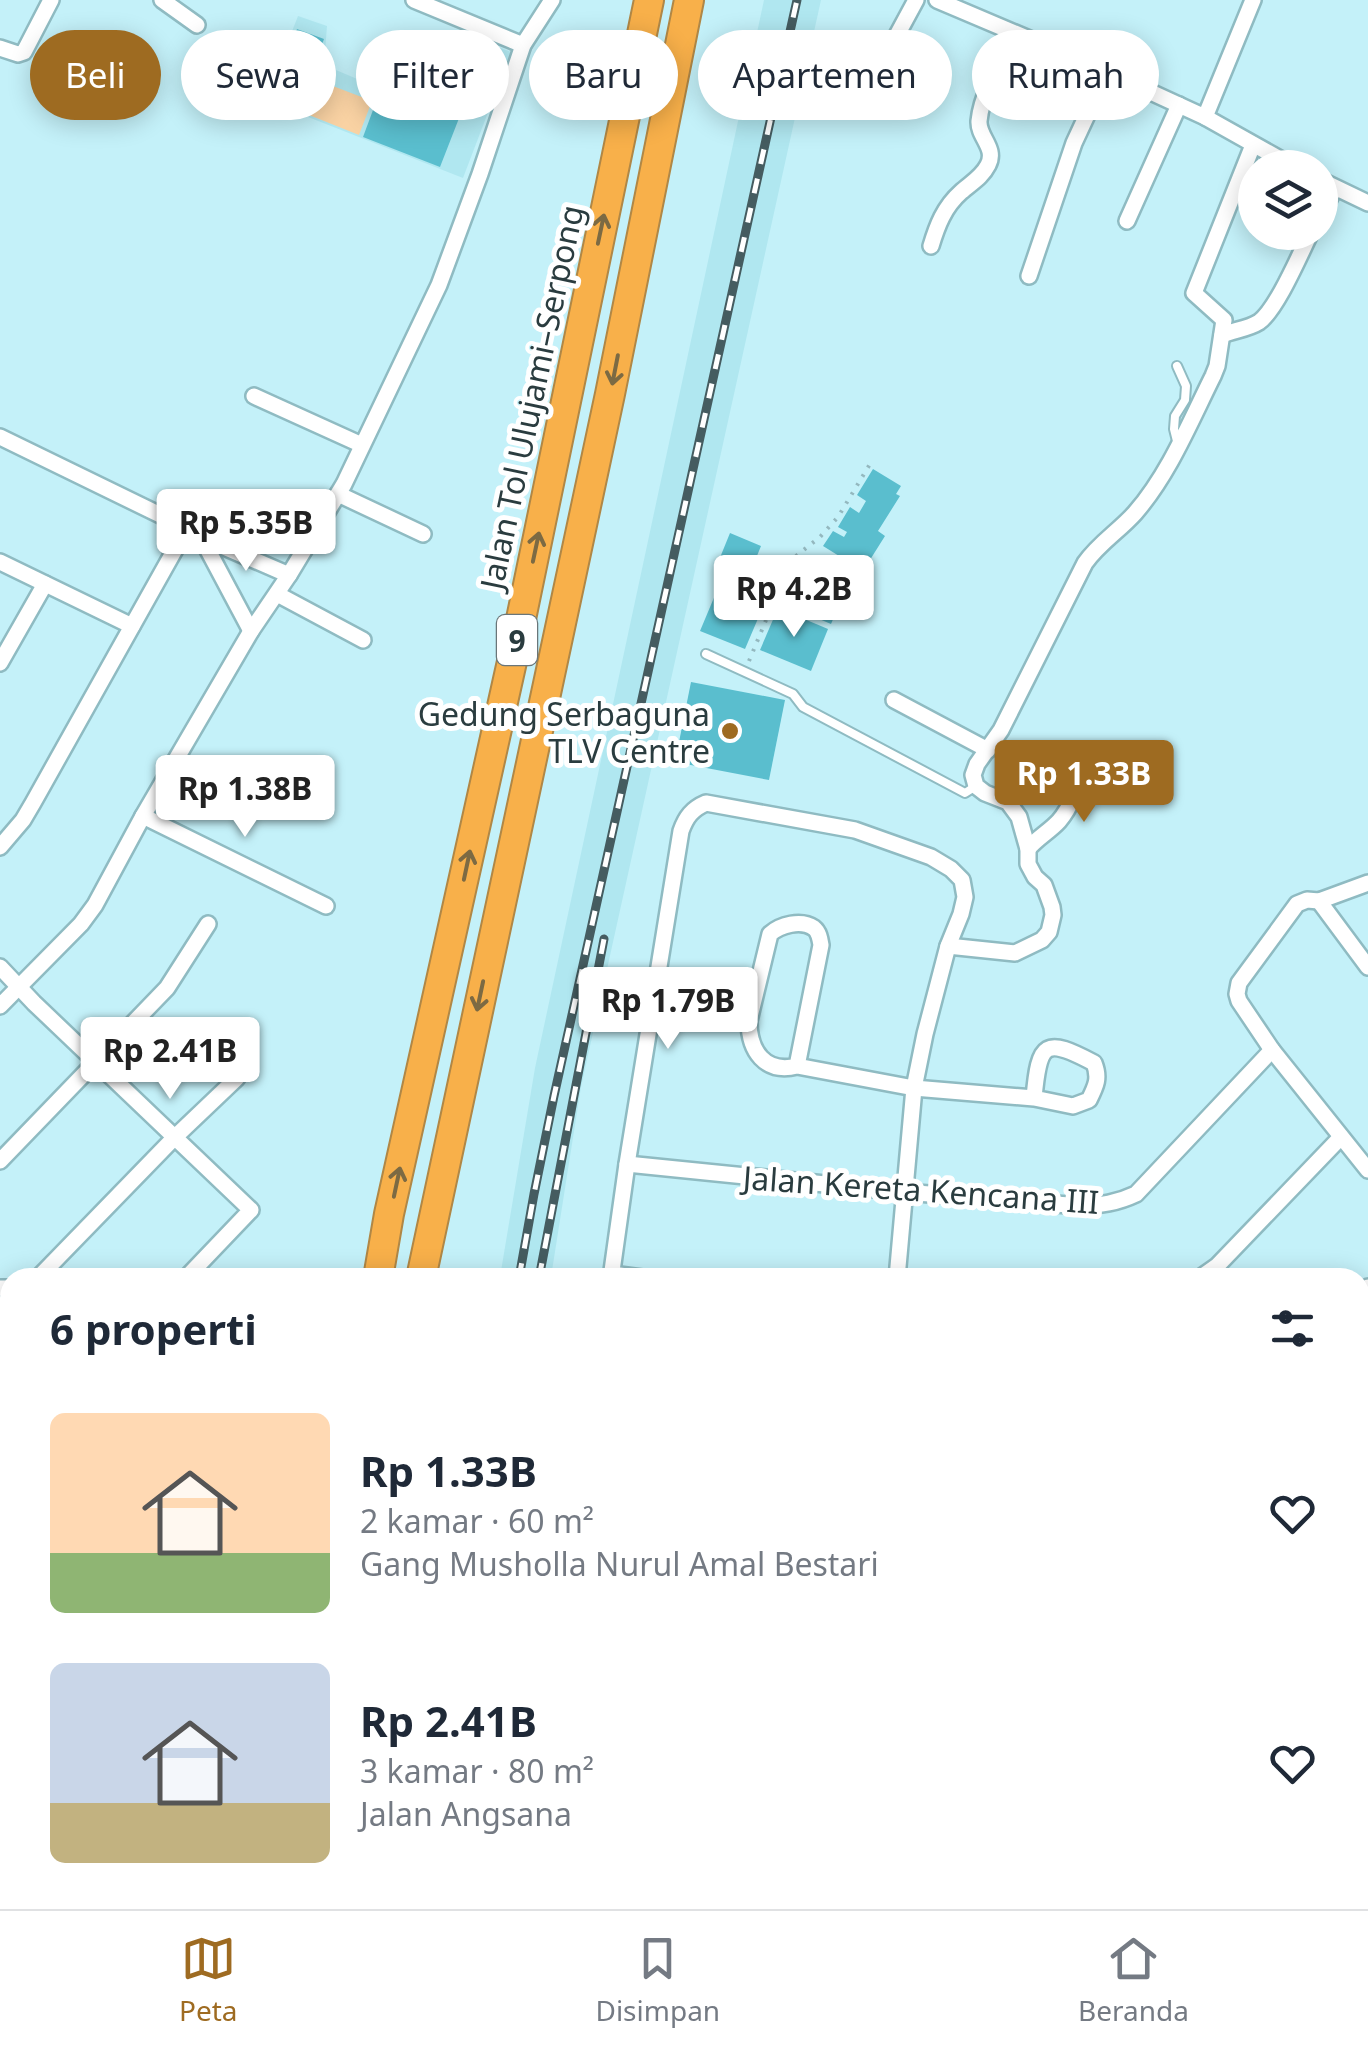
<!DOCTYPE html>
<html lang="id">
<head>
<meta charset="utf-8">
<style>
  :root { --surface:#fff; --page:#f2f2f3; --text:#1f2937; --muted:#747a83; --line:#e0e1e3; --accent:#9e6b21 }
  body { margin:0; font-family:"Noto Sans",sans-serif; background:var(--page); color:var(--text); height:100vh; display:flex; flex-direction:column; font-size:38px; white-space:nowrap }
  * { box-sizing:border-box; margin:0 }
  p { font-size:32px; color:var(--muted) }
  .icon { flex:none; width:55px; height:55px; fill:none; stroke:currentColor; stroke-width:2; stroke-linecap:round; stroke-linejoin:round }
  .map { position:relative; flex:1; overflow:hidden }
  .sheet { position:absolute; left:0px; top:1268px; width:1370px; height:642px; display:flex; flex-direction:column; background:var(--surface); border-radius:30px 30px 0 0; box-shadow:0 5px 25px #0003 }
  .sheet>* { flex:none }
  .hud { position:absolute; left:30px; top:30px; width:1310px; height:90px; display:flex; gap:20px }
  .buttons { position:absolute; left:1238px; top:150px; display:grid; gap:20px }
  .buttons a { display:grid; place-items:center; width:100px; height:100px; border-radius:50%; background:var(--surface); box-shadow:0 5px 25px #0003; font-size:50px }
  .price { position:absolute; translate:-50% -85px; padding:0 22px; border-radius:10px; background:#fff; color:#222; font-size:32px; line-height:65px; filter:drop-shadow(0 2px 5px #0008) }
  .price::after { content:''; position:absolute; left:50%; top:60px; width:30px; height:22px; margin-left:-15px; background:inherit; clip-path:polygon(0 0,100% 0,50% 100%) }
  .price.active { background:var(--accent); color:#fff }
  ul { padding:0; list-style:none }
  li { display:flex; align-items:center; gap:30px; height:250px; padding:0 50px }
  li span { display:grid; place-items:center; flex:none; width:280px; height:200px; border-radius:15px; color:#555 }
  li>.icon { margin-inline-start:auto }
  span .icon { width:120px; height:120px; fill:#fffc; stroke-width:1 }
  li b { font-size:42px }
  h2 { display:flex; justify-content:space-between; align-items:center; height:120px; padding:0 50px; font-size:42px }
  .chip { padding:0 35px; border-radius:45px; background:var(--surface); box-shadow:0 5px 25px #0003; font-size:35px; line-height:90px }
  .chip.active { background:var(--accent); color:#fff }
  .tab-bar { display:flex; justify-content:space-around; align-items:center; height:140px; border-top:2px solid var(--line); background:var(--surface); font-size:28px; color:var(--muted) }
  .tab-bar a { display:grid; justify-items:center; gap:5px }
  .tab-bar .active { color:var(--accent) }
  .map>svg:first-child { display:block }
  .built { fill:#b0e7f0 }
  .green { fill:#f9d2a3 }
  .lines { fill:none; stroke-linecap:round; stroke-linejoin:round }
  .river { stroke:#38a0af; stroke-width:32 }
  .building { fill:#5abece }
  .lane-casing { stroke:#8fbbc2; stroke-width:12 }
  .street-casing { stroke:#8fbbc2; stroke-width:20 }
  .secondary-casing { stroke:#8fbbc2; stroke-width:25 }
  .highway-casing { stroke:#b08746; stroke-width:32 }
  .path { stroke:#94b8bf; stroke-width:4; stroke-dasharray:2.5 8; stroke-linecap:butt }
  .lane { stroke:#fff; stroke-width:8 }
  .street { stroke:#fff; stroke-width:15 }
  .secondary { stroke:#fff; stroke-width:20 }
  .highway { stroke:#f8b04a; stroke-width:28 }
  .rail-casing { stroke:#455c60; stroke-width:9 }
  .rail { stroke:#fff; stroke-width:5; stroke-dasharray:15; stroke-linecap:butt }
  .oneway { stroke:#7c6a43 }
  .poi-dot { fill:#9e6b21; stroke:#fff; stroke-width:4 }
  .labels { text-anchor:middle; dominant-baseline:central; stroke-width:10; stroke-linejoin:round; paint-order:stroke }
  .shield { fill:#fff; stroke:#6a7679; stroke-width:2.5 }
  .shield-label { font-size:30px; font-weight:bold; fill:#2a3c3f }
  .street-label { font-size:32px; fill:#2a3c3f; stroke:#fff }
  .poi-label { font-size:32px; fill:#2a3c3f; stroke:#fff; text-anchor:end }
</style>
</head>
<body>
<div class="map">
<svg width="1368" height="1909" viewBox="0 0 1368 1909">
  <rect width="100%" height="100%" fill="#c4f1f9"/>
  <!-- built -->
  <g class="built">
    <polygon points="764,0 821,0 581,1087 551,1277 500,1277 535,1068"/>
    <polygon points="298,16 327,26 324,65 381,89 446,71 461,33 511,52 463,178 265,100"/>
    <polygon points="1368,1562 1368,1909 1148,1909 1149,1900 1360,1900 1360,1567"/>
  </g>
  <!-- green -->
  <polygon class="green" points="312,78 372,101 359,135 299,111"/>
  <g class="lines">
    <!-- river -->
    <g class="river">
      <polyline points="1360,1550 1368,1544"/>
      <polyline points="26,1909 35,1900"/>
    </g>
  </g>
  <!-- building -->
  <g class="building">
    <polygon points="297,29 324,39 297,109 270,98"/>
    <polygon points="466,42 486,49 440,167 363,137 376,102 386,106 393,89 428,103 435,85 447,90"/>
    <polygon points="873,469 901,486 896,494 900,496 878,531 885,536 868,563 857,556 852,564 823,546 833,531 844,537 847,532 838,527 850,507 859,513 866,501 857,495"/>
    <polygon points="730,533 761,546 748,578 771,588 745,649 700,631 726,569 717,565"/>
    <polygon points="798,561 849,582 831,624 781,603"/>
    <polygon points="778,608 828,629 811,671 760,650"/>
    <polygon points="691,682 785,700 769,780 675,762"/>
    <polygon points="1361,1753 1368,1753 1368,1811 1360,1810"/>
    <polygon points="1360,1814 1368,1824 1368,1874 1360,1881"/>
    <polygon points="86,1900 191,1900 188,1909 87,1909 83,1903"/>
  </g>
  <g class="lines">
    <!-- lane casing -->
    <g class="lane-casing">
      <g id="lane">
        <polyline points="1177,366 1186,386 1185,400 1175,416 1174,429 1178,445"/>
        <polyline points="706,654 793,694 803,707 965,793 976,786"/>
        <polyline points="1360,1597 1368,1592"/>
        <polyline points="1349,1909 1368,1898"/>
      </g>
    </g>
    <!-- street casing -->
    <g class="street-casing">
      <g id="street">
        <polyline points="162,0 197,25"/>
        <polyline points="414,0 523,45"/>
        <polyline points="937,0 1107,72 1205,117 1296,168"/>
        <polyline points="0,48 18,54 24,52 51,0"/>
        <polyline points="882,63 916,0"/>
        <polyline points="1205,117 1253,0"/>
        <polyline points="1320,180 1368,203"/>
        <polyline points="1320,216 1335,188"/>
        <polyline points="1127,221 1179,105"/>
        <path d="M931,246C937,226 944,207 961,192C971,183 982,177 988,165C997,148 978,137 979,121C982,90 1003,61 1017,35"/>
        <polyline points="1029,276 1074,143 1107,72"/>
        <path d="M1222,335C1234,330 1248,329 1259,322C1277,309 1300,254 1311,232"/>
        <polyline points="254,396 362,445"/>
        <polyline points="0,437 187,528 201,537 289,575"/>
        <polyline points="338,494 423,534"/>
        <polyline points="201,537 251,631"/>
        <polyline points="0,562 132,626"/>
        <polyline points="277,594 363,640"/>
        <polyline points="0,663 45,584"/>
        <polyline points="894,700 988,750"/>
        <polyline points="143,816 326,906"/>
        <polyline points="0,847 23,820 33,803 187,528"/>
        <path d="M1028,849C1037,838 1050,831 1059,821C1072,806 1078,785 1084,766"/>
        <polyline points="1368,883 1319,901 1307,900 1297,904 1239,983 1237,994 1239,1001 1272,1050 1368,1170"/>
        <polyline points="1319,901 1368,967"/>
        <path d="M948,946L1015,953L1042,940L1049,932L1053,915L1052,907L1044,885L1035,877L1028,864V849L1019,817L1008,802L985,793L976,786L973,775L977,764L1001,730L1085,563C1099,543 1119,531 1135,513C1169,474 1190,422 1213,376L1217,366L1224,320L1194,293L1253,145"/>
        <polyline points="0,967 34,1003 251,1210 186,1278"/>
        <polyline points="0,1006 81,924 95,905 143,816 251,631 289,575 344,484 439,285 480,174 523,45 552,0"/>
        <path d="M797,1066L821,945C820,939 819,932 814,928C801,919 780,925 770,934L749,1021C749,1051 765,1074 797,1066L914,1088L1034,1098C1039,1041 1045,1037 1094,1063C1100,1078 1096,1086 1089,1100L1073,1106L1034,1098"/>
        <polyline points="0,1161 167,988 208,924"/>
        <path d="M627,1164L904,1192L1081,1206C1101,1205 1117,1203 1136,1194L1272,1050"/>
        <polyline points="612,1274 642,1278"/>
        <polyline points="38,1278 174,1138 237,1078"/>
        <path d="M611,1278L627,1164L681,831C686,817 692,809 706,803L855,830L931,857L951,869L962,880L965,897L961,914L948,946L925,1034L914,1088L897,1278"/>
        <polyline points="1200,1278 1217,1266 1341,1137"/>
        <polyline points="0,1288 10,1288"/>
        <polyline points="1360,1295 1368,1287"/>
        <polyline points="0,1395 10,1395"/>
        <polyline points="0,1687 10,1687"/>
        <polyline points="0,1895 10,1885"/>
        <polyline points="968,1900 980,1909"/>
        <polyline points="416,1909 417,1900"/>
        <polyline points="575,1909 580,1900"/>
      </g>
    </g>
    <!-- secondary casing -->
    <g class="secondary-casing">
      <g id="secondary">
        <polyline points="1360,1489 1368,1483"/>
        <polyline points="1360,1522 1368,1516"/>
        <polyline points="0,1523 10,1523"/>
        <polyline points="0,1551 10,1551"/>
      </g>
    </g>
    <!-- highway casing -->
    <g class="highway-casing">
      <g id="highway">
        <polyline points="378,1278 389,1214 515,648 649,0"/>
        <polyline points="421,1278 610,394 689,0"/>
        <polyline points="262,1909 263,1900"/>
        <polyline points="285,1909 286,1900"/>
        <polyline points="328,1909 329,1900"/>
      </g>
    </g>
    <!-- path -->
    <g class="path">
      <polyline points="749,661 791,560 820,537 838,517 870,464"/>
      <polyline points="1360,1666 1368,1666"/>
    </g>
    <!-- lane -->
    <use href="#lane" class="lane"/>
    <!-- street -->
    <use href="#street" class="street"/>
    <!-- secondary -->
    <use href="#secondary" class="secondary"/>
    <!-- highway -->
    <use href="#highway" class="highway"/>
    <!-- rail casing -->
    <g class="rail-casing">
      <g id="rail">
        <polyline points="519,1278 534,1194 554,1096 797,0"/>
        <polyline points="539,1278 604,939"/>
        <polyline points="495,1900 496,1909"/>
        <polyline points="512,1900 513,1909"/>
      </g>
    </g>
    <!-- rail -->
    <use href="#rail" class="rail"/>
  </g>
  <!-- one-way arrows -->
  <defs><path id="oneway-shaft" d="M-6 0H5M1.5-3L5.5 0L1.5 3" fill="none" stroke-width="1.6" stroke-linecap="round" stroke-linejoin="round" transform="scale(2.5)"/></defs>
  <g class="oneway">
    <use href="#oneway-shaft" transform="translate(601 229) rotate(-78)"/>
    <use href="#oneway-shaft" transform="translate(615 370) rotate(101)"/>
    <use href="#oneway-shaft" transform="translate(536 547) rotate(-78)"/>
    <use href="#oneway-shaft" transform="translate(467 865) rotate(-78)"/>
    <use href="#oneway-shaft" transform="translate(480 996) rotate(102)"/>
    <use href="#oneway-shaft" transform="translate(397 1182) rotate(-78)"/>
  </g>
  <!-- markers -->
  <circle class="poi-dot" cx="730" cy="731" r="10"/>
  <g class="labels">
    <!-- shield labels -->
    <rect class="shield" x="497" y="615" width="40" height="50" rx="8"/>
    <g class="shield-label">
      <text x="517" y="640">9</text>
    </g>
    <!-- street labels -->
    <g class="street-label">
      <text transform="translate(531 397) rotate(-78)">Jalan Tol Ulujami–Serpong</text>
      <text transform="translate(921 1189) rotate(4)">Jalan Kereta Kencana III</text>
    </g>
    <!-- poi labels -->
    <g class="poi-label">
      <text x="710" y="713">Gedung Serbaguna<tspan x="710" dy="37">TLV Centre</tspan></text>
    </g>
  </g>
</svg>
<div class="buttons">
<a><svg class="icon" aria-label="layers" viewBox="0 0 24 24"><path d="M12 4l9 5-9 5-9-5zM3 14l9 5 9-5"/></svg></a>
</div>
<b class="price" style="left:246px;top:574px">Rp 5.35B</b>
<b class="price" style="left:794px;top:640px">Rp 4.2B</b>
<b class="price active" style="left:1084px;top:825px">Rp 1.33B</b>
<b class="price" style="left:245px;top:840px">Rp 1.38B</b>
<b class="price" style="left:668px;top:1052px">Rp 1.79B</b>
<b class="price" style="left:170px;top:1102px">Rp 2.41B</b>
<div class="hud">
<a class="chip active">Beli</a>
<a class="chip">Sewa</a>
<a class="chip">Filter</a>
<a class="chip">Baru</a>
<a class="chip">Apartemen</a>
<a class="chip">Rumah</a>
</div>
<section class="sheet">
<h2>6 properti<svg class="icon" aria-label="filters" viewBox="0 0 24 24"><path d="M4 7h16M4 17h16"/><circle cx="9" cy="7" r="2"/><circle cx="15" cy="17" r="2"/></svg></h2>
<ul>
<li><span style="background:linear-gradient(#ffd9b3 70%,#8fb573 0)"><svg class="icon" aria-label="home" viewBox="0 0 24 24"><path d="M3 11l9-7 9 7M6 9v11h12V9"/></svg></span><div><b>Rp 1.33B</b><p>2 kamar · 60 m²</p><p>Gang Musholla Nurul Amal Bestari</p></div><svg class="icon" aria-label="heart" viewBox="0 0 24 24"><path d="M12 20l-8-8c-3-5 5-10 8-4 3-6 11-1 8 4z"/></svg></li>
<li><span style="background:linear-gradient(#c9d6e8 70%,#c2b280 0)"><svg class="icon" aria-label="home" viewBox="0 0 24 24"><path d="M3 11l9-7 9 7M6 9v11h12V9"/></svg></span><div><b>Rp 2.41B</b><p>3 kamar · 80 m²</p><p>Jalan Angsana</p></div><svg class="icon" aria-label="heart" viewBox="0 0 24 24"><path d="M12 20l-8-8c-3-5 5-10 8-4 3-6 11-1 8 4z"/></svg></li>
</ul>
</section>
</div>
<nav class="tab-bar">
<a class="active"><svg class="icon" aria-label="map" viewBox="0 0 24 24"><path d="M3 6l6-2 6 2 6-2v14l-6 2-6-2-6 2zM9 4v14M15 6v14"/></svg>Peta</a>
<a><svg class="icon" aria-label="saved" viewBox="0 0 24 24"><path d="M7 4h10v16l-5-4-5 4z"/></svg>Disimpan</a>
<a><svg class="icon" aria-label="home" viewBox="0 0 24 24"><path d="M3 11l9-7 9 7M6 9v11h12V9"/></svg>Beranda</a>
</nav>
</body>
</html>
